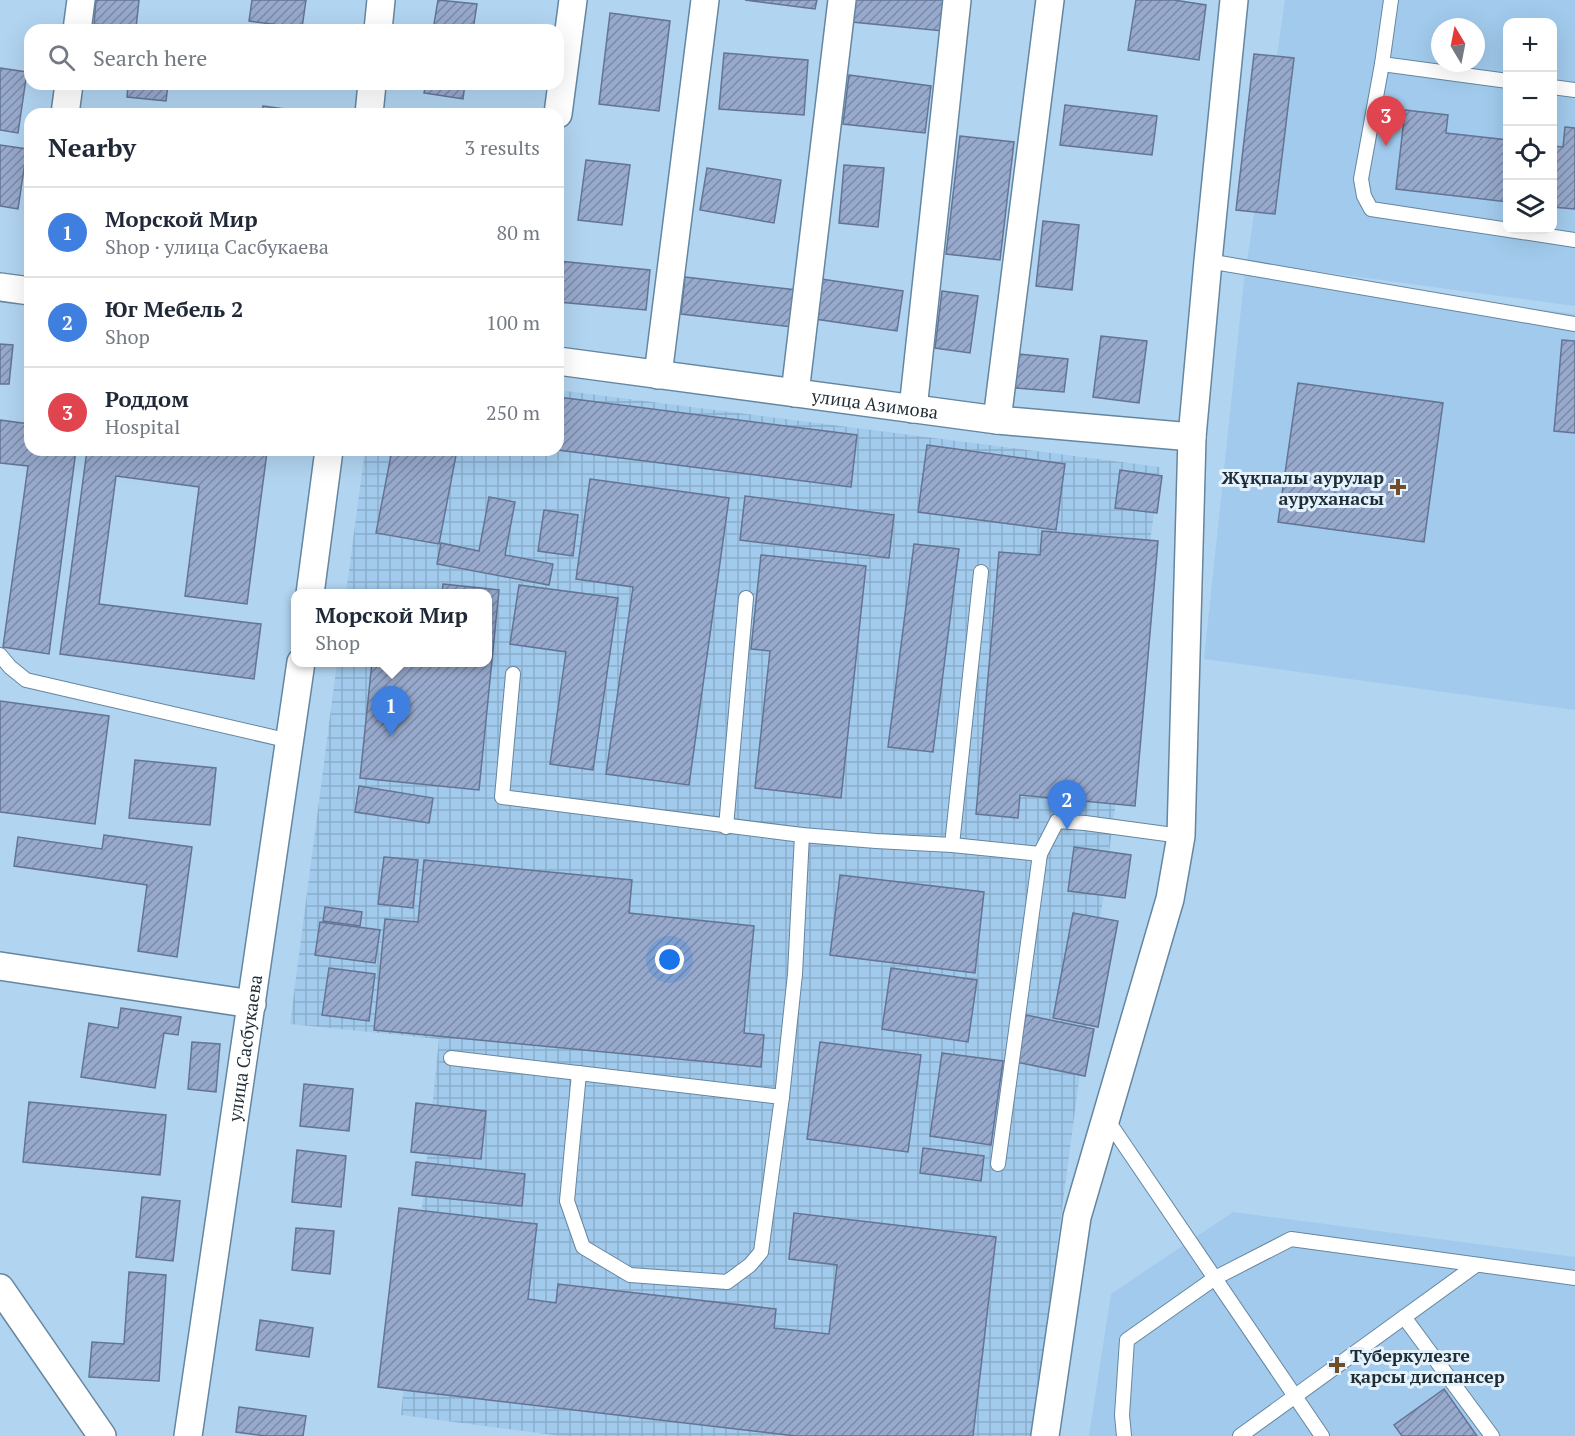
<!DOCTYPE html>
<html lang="en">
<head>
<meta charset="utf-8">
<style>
	:root { --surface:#fff; --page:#f2f2f3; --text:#1f2937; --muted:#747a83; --line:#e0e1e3; --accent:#2563eb }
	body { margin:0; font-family:"PT Serif",serif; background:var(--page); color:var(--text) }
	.controls { position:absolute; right:18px; top:18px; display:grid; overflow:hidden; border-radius:12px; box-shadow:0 6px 24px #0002 }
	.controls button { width:54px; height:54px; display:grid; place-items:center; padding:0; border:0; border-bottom:2px solid var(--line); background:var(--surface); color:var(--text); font:30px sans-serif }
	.compass { position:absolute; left:1431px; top:18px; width:54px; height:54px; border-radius:50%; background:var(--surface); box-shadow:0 6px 24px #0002; rotate:350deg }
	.you { position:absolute; left:670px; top:960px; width:21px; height:21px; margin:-15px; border:4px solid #fff; border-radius:50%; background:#1a73e8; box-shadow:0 0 0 9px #1a73e833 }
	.badge { display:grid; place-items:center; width:39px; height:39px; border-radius:50%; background:var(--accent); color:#fff; font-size:20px; font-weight:700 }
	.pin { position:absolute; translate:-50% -50px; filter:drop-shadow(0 2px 3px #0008) }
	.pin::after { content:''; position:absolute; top:32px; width:21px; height:18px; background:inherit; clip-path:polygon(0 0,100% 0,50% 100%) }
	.popup { position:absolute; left:291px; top:589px; width:201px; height:78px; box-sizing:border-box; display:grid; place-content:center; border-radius:12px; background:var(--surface); filter:drop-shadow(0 2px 4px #0005); font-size:20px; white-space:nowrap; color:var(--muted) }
	.popup b { font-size:22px; color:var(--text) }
	.popup::after { content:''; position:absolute; left:50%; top:100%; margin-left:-12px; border:12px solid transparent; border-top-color:var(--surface) }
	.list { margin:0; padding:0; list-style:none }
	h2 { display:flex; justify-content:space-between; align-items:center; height:78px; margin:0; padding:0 24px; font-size:26px }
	h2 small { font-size:20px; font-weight:400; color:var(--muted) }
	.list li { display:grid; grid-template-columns:39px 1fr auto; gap:18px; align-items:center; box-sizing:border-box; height:90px; padding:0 24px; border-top:2px solid var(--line) }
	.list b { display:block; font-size:22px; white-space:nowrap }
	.list p { margin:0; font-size:20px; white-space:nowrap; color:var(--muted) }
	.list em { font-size:20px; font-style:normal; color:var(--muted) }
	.icon { flex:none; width:33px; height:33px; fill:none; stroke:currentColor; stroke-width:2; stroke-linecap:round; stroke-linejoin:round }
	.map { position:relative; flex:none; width:1575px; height:1436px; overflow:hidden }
	.search { position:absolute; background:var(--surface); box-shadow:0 6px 24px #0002; left:24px; top:24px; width:540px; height:66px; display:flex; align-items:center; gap:15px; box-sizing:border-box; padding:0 21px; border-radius:18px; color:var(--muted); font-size:22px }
	.panel { position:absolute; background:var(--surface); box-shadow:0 6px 24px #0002; left:24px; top:108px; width:540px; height:348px; border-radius:18px }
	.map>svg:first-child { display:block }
	.built { fill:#a1caec; fill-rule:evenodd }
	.industrial { fill:url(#industrial-grid) }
	.building { fill:url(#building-hatch); stroke:#647495; stroke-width:1.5 }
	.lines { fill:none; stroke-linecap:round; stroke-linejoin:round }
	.lane-casing { stroke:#6586a0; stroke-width:16 }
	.street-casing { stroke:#6586a0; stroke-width:30 }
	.lane { stroke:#fff; stroke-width:14 }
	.street { stroke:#fff; stroke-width:27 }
	.poi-dot { fill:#724d29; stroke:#e4f2fe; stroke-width:2 }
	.labels { text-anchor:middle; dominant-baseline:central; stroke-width:6; stroke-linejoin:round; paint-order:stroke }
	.street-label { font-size:18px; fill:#1f2d37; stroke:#e4f2fe }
	.poi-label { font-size:18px; font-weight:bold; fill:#1f2d37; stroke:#e4f2fe; text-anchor:end }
</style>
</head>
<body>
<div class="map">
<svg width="1575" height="1436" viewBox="0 0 1575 1436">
	<defs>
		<pattern id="industrial-grid" width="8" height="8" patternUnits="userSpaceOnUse" patternTransform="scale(1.5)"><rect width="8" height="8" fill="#a1caec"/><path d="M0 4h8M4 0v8" fill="none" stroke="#8aaecb"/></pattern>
		<pattern id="building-hatch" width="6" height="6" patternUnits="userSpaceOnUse" patternTransform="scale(1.5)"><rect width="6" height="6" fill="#97a9cc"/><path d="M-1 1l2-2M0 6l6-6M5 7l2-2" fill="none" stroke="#7b8aa6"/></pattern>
	</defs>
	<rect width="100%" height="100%" fill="#b1d4f0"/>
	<g class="built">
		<path d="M1285,0h290v306l-328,-44zM1508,22h44v208h-44zM1440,27h36v36h-36z"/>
		<polygon points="1245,271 1575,314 1575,710 1204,659"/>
		<polygon points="1233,1212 1575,1257 1575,1436 1089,1436 1111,1294"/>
	</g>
	<polygon class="industrial" points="558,390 1160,467 1032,1436 562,1436 401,1415 439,1039 290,1024 337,663 487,662 487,594 346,593 365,450 558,450"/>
	<g class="building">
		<polygon points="96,0 139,0 136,28 94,24"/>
		<polygon points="252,0 306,0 302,28 249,21"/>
		<polygon points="438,0 477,4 473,30 433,30"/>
		<polygon points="745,0 817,0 815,9"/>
		<polygon points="855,0 946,0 943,31 852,22"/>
		<polygon points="1136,0 1174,0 1206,5 1199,60 1128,50"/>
		<polygon points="610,13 670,21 659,111 599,104"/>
		<polygon points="724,53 808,60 804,115 719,109"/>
		<polygon points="1254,54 1294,58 1275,214 1236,210"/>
		<polygon points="0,68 27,72 18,133 0,130"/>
		<polygon points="849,75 931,86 925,133 843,124"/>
		<polygon points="128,84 168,84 166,101 127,97"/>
		<polygon points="426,84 465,84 463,99 424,93"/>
		<polygon points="1065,105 1157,116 1152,155 1060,145"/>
		<polygon points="263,106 321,114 262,114"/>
		<polygon points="1405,110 1448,115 1446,133 1508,140 1508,202 1396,189"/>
		<polygon points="1565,127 1575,128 1575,209 1552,207 1552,146 1563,147"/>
		<polygon points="960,136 1014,142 1000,260 946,254"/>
		<polygon points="0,145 27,149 18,209 0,206"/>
		<polygon points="586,160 630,165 622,225 578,220"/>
		<polygon points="844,165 884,168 878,227 839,223"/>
		<polygon points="707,168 781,180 774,223 700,210"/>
		<polygon points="1043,221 1079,225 1072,290 1036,286"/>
		<polygon points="558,261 650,270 646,310 558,302"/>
		<polygon points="685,277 797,290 792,327 681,314"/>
		<polygon points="821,279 903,291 897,331 815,319"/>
		<polygon points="942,291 978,296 970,353 935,348"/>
		<polygon points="1101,336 1147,341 1139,403 1093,397"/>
		<polygon points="1562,340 1575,341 1575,433 1554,431"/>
		<polygon points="0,344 13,345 9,384 0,384"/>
		<polygon points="1008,353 1068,359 1064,392 1004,387"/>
		<polygon points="1298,383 1443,403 1424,542 1278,522"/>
		<polygon points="558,397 857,435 851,487 558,450"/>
		<polygon points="0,420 30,424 30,450 76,450 49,654 3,647 28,466 0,463"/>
		<polygon points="927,445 1065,464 1056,530 918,512"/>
		<polygon points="87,450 253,450 267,452 247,604 185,596 199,487 116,476 99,604 261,624 254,679 60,654"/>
		<polygon points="392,450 457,450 439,544 376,533"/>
		<polygon points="1120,470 1162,476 1157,513 1115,508"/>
		<polygon points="590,479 729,498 689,785 606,774 633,587 576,579"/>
		<polygon points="745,496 894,515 889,558 740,540"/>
		<polygon points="489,497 515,502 505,555 553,564 549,585 437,564 441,543 479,551"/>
		<polygon points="544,510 578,515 573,556 538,551"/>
		<polygon points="1042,531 1158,541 1135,806 1020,795 1018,818 976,814 999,552 1040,555"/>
		<polygon points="914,544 959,549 933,752 888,747"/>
		<polygon points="761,555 866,566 841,798 755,788 770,651 751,649"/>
		<polygon points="443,584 499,590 479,790 360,778 372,662 487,662 487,594 442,594"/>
		<polygon points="519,585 618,598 593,770 550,764 566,652 510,644"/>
		<polygon points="0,701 109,716 95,824 0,812"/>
		<polygon points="135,760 216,768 210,825 129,818"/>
		<polygon points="359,786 433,798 429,823 355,812"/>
		<polygon points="104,835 192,847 177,957 138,951 147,885 14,866 18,837 102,849"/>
		<polygon points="1074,847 1131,855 1125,898 1068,891"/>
		<polygon points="384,857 418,860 413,908 378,904"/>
		<polygon points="424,860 632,880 629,913 754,926 744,1033 764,1035 761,1067 374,1030 385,919 418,922"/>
		<polygon points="840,875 984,892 975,973 830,955"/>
		<polygon points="325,907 362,912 360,926 323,921"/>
		<polygon points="1073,913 1118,921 1098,1027 1053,1018"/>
		<polygon points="320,922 380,930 375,963 315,955"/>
		<polygon points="329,968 375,974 369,1021 322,1015"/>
		<polygon points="891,968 977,980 968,1042 882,1029"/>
		<polygon points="121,1008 181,1017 178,1035 164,1033 155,1088 81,1077 89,1023 118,1028"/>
		<polygon points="1026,1015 1094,1029 1085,1076 1016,1062"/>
		<polygon points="192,1042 220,1044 216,1092 188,1089"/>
		<polygon points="820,1042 921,1055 908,1152 807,1139"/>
		<polygon points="942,1053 1003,1061 991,1145 930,1136"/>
		<polygon points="304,1084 353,1089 349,1131 300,1126"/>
		<polygon points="29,1102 166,1115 160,1175 23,1162"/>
		<polygon points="416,1103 486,1111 481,1159 411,1152"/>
		<polygon points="923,1148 984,1156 981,1181 920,1173"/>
		<polygon points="297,1150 346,1156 341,1207 292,1202"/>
		<polygon points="416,1162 525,1174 522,1206 412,1195"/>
		<polygon points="142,1197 180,1201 173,1261 136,1257"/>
		<polygon points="399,1208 537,1224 528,1299 556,1303 558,1284 776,1309 774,1328 829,1334 837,1265 789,1259 794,1213 996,1237 973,1436 796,1436 378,1387"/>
		<polygon points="296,1228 334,1231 330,1274 292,1270"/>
		<polygon points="129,1272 166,1275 159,1381 89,1377 92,1342 124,1344"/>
		<polygon points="260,1320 313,1328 309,1357 256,1350"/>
		<polygon points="1444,1389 1477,1436 1402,1436 1394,1425"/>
		<polygon points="239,1407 306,1416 303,1436 266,1436 236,1432"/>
	</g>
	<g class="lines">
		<g class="lane-casing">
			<g id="lane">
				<polyline points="1391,0 1382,64 1508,81"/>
				<polyline points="1382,64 1361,179 1364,196 1371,209 1575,240"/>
				<polyline points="1552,87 1575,90"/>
				<polyline points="1208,261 1575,324"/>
				<polyline points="0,655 10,667 26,680 290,741"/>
				<polyline points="513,674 502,797 802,835 876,841 952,845 1040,854 1057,821 1085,823 1181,836"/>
				<polyline points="726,827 746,598"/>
				<polyline points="952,845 981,572"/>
				<polyline points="451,1058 782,1097"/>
				<polyline points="579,1073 567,1201 583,1247 630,1275 727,1282 750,1265 761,1252 782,1097 795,974 802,835"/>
				<polyline points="1106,1118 1322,1436"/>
				<polyline points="998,1164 1040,854"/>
				<polyline points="1404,1317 1492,1436"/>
				<polyline points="1124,1436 1122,1415 1127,1340 1215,1278 1291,1239 1575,1278"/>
				<polyline points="1240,1436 1476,1265"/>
			</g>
		</g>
		<g class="street-casing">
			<g id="street">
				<polyline points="77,30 81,0"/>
				<polyline points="378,30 381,0"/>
				<polyline points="65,114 69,84"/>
				<polyline points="369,114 372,84"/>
				<polyline points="558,114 573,0"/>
				<polyline points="0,287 30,291"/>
				<path id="s1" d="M558,361l439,59 195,17"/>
				<polyline points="658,375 705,0"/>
				<polyline points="795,393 842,0"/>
				<polyline points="913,409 957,0"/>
				<polyline points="997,420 1050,0"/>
				<polyline points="310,594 329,450"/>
				<polyline points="0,966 252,1004"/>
				<polyline points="0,1288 102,1436"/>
				<path id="s2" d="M188,1436l113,-774"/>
				<polyline points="1045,1436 1077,1217 1170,899 1181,836 1192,437 1208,261 1234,0"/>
			</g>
		</g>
		<use href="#lane" class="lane"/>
		<use href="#street" class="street"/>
	</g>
	<g class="poi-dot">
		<path d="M1395 478h6v6h6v6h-6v6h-6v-6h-6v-6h6z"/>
		<path d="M1334 1356h6v6h6v6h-6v6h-6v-6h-6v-6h6z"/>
	</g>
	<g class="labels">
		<g class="street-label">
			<text stroke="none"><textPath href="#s1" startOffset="320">улица Азимова</textPath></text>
			<text stroke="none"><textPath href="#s2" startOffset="392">улица Сасбукаева</textPath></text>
		</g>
		<g class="poi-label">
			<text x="1384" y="477">Жұқпалы аурулар<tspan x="1384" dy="21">ауруханасы</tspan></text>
			<text x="1350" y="1355" text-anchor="start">Туберкулезге<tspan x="1350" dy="21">қарсы диспансер</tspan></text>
		</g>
	</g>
</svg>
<div class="controls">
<button>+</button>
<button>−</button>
<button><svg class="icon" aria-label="locate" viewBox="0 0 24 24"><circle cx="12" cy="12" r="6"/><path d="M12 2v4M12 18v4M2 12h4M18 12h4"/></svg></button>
<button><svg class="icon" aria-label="layers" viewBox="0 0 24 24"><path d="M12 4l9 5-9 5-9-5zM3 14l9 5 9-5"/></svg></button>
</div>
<svg class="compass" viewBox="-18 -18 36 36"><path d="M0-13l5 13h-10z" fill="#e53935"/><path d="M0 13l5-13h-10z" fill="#747a83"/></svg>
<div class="you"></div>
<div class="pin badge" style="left:391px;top:736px;background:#3f7fe0">1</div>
<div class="popup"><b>Морской Мир</b>Shop</div>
<div class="pin badge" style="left:1067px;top:830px;background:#3f7fe0">2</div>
<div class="pin badge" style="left:1386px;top:146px;background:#e0444e">3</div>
<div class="search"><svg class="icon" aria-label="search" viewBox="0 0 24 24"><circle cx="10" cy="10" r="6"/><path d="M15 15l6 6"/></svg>Search here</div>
<section class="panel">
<h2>Nearby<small>3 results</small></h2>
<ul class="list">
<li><span class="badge" style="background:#3f7fe0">1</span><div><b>Морской Мир</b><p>Shop · улица Сасбукаева</p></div><em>80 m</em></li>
<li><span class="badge" style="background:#3f7fe0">2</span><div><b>Юг Мебель 2</b><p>Shop</p></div><em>100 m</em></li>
<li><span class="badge" style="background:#e0444e">3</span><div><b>Роддом</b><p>Hospital</p></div><em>250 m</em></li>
</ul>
</section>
</div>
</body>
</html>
